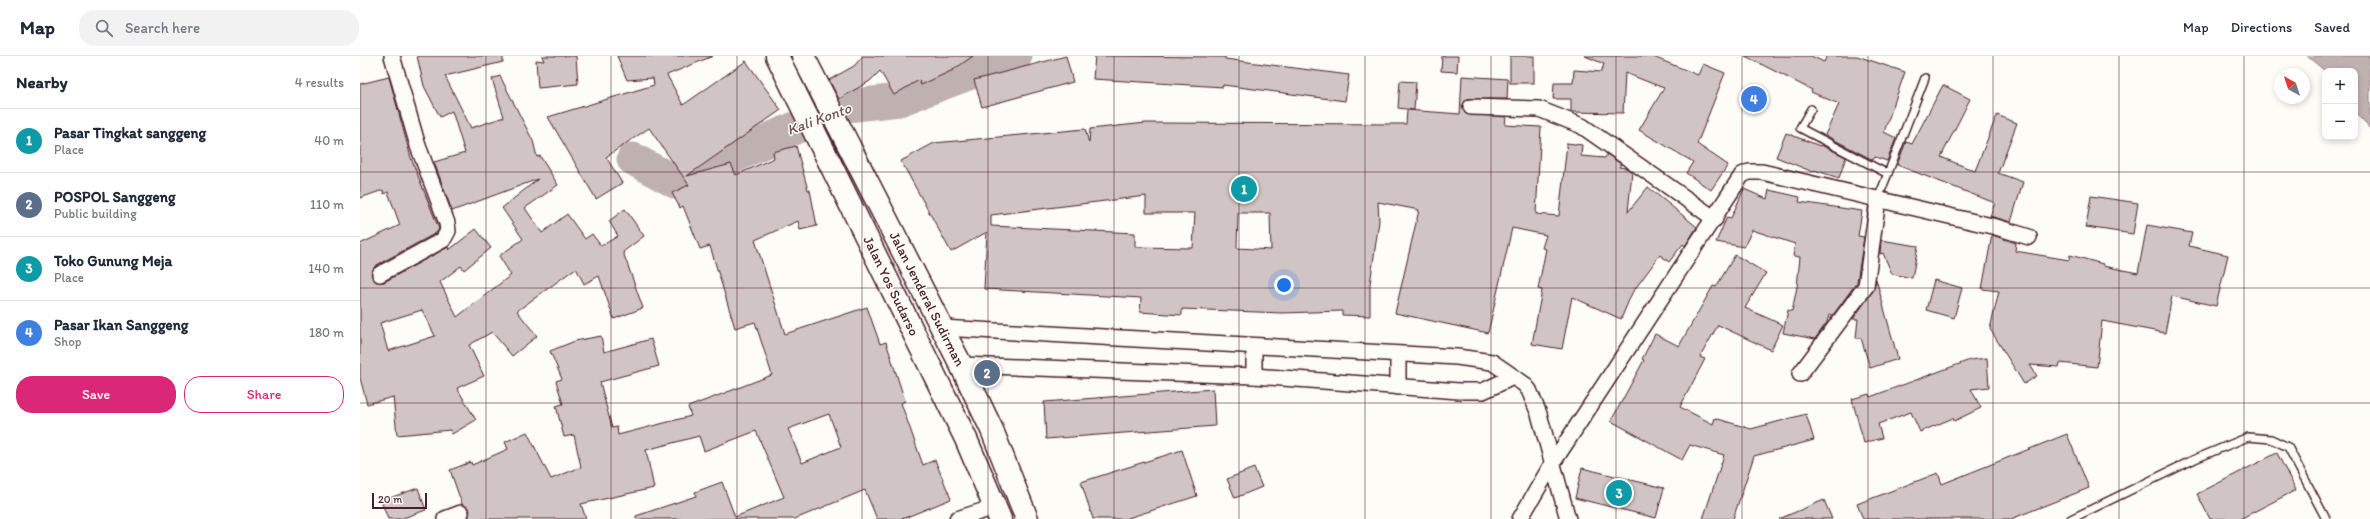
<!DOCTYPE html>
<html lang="en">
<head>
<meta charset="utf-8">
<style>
	:root { --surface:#fff; --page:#f2f2f3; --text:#1f2937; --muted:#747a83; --line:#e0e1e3; --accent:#db2777 }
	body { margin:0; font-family:Itim,sans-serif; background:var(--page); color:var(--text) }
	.controls { position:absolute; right:12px; top:12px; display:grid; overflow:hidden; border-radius:8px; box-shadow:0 2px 6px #0003 }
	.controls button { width:36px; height:36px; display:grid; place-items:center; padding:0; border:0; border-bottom:1px solid var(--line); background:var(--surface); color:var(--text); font:20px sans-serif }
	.compass { position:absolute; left:1914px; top:12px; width:36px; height:36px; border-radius:50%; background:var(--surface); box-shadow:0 2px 6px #0003; rotate:321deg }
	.scale { position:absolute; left:12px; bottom:10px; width:55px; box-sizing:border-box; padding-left:4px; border:2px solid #4a1f2b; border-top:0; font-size:11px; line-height:14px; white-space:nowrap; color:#4a1f2b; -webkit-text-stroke:3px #fdfcf7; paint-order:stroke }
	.you { position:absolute; left:924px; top:229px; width:14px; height:14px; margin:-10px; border:3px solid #fff; border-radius:50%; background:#1a73e8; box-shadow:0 0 0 6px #1a73e833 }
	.badge { display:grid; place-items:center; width:26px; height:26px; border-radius:50%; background:var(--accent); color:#fff; font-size:13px; font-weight:700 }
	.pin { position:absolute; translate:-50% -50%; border:2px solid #fff; box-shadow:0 1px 4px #0006 }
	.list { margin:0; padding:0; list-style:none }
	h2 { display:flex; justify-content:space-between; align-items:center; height:52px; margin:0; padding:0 16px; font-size:17px }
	h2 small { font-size:13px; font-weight:400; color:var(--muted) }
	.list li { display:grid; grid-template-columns:26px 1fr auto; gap:12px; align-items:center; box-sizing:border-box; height:64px; padding:0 16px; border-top:1px solid var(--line) }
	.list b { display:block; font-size:15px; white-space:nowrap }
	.list p { margin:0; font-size:13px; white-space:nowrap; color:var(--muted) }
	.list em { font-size:13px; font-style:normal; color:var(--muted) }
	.actions { display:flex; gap:8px; padding:12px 16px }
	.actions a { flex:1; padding:9px 0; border:1px solid var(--accent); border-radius:16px; text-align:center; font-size:14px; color:var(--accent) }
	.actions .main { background:var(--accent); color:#fff }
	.icon { flex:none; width:22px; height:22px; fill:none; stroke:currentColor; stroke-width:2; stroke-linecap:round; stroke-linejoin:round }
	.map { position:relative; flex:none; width:2010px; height:463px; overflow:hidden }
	header { display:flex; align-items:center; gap:24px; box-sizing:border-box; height:56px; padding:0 20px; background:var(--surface); border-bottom:1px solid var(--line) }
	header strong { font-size:19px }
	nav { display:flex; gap:22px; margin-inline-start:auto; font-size:14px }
	.search { width:280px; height:36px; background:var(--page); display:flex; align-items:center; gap:10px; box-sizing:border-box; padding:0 14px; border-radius:16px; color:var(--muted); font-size:15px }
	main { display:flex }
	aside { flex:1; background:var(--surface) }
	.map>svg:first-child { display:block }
	.water { fill:#c0b1b1; stroke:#91777b }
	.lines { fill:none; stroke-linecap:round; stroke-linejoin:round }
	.river { stroke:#c0b1b1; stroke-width:33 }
	.building { fill:#d0c5c4; stroke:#4a1f2b; fill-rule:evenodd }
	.lane-casing { stroke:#4a1f2b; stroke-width:10 }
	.street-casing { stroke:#4a1f2b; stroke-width:18 }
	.highway-casing { stroke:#4a1f2b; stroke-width:25 }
	.lane { stroke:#fdfcf7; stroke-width:7 }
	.street { stroke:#fdfcf7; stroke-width:15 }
	.highway { stroke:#fdfcf7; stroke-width:22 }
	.grid { fill:none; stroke:#4a1f2b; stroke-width:1; stroke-opacity:0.55 }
	.labels { text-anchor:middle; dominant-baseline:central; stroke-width:3; stroke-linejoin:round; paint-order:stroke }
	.street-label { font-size:14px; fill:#4a1f2b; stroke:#fdfcf7 }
	.water-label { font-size:15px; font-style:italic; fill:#73525a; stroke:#fdfcf7 }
</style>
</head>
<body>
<header>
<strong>Map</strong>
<div class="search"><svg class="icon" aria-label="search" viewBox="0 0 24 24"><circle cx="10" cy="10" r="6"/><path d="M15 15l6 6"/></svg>Search here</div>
<nav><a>Map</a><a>Directions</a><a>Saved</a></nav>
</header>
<main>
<aside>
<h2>Nearby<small>4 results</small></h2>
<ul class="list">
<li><span class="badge" style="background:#0f9aa8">1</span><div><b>Pasar Tingkat sanggeng</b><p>Place</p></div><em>40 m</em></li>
<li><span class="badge" style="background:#5c6f8a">2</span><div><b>POSPOL Sanggeng</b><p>Public building</p></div><em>110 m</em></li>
<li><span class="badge" style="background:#0f9aa8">3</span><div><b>Toko Gunung Meja</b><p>Place</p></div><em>140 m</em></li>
<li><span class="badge" style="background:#3f7fe0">4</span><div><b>Pasar Ikan Sanggeng</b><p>Shop</p></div><em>180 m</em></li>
</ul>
<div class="actions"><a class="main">Save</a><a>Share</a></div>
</aside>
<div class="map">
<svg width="2010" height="463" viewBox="0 0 2010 463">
	<rect width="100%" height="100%" fill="#fdfcf7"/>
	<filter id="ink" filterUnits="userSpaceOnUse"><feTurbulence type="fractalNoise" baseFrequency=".025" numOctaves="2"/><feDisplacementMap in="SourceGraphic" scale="8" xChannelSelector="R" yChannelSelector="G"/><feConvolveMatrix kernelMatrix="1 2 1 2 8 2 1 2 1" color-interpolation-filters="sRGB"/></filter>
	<g filter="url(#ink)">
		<polygon class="water" points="1947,0 2010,0 2010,73 1995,54 1995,15 1965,15"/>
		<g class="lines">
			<polyline class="river" points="273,103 319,128 357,111 373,101 421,78 487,50 539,44 656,0"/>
		</g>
		<g class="building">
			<path d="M57,0h86v6l-58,14 26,52 33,-11 -12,-38 8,-3 33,65 4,16 3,-1 18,29 -33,23 17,25 25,-19 18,25 7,-5 9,12 17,-10 -9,-15 16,-12 19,27 -21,16 20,56 -29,11 -15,-43 -15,8 -8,-16 -59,43 20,25 -25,20 -20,-24 -23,13 15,31 -27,12 19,32 -24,14 -2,-4 -53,5 -4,-38 -26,7 -7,-26v-134l40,-19 -12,-33 -4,2 -1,-4 -23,8v-114l29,-7 22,81 28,71 -3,4 -61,33 -4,8 5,8h8l64,-35 1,3 27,-21 15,19 -27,22 -3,-4 -21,16 17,35 54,-42 -12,-19 24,-17 -21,-31 36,-29 -86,32 -18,-49 31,-9 -13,-42 -12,6 -16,-31zM62,254l13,26 -47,15 -8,-28z"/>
			<polygon points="182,0 216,0 218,28 178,32 176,4 184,5"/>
			<path d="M257,0h96l-46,19 16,30 63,-44 35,49 -94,66 44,-12 5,11 38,-17 -1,-6 23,-6 12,44h2l7,36 -17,4 -2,-9 -43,19 30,94 82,-27 13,37 6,-2 19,59 -4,2 22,62 12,-5 16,39 -49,20h-25l-12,-29 -70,29h-159v-3l60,-20 -1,-4 27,-10 13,35 49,-20 -28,-66 -52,20 -5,-15 -53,14 8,38 -73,16 5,15h-118l2,-9 -8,-6 -12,-34 21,-8 1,3 36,-16 -3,-7 22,-10 24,47 30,-12 -7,-32 -10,2 -8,-31 7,-2 -7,-23 6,-2 -12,-28 25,-10 26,-5 3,16 47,-13 8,27 -59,16 12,46 5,-1 1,8 73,-19 -3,-9 84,-32 -17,-53 -20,6 -25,-82 -10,3 -17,-43 -3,2 -8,-15 17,-8 -40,-57 -43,29 16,26 -26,16 -48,-82 106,-32 -1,-7 -26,2zM469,358l12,33 -39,16 -14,-34z"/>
			<polygon points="503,0 613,0 593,14 561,29 559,24 534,39 520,15 510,25 479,43 469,24 494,10"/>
			<polygon points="706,0 713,26 622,51 614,24"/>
			<polygon points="735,0 865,1 865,3 989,19 985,45 863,29 863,31 733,23"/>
			<polygon points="1082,0 1098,0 1097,16 1081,15"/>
			<rect x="1150" y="0" width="24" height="27"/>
			<polygon points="1225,0 1291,0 1338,19 1343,8 1365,17 1337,88 1368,109 1351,134 1326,117 1333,106 1279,74 1304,32 1265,17 1263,57 1211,56 1211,43 1193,43 1194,27 1213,27 1214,14 1241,16 1244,8"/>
			<polygon points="1385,0 1451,0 1464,6 1467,0 1497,0 1545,16 1524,76 1536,82 1527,105 1515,101 1513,104 1465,79 1479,48 1451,36 1452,34"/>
			<path d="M1102,20l46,3 -1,20h-40l-5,7 4,8 40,3 -1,8 36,2 -5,87 23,2 8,-73 15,2 -1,11 24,2 2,-4 14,10 -2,3 7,1 6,4 -4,40 20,-25 49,40 -12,19 -2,-2 -14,18 -9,-7 -28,38 -11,26 -49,-22 -10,52 -30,-5 10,-54 -4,-1 8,-40 -4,-1 4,-13 -34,-7 -24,105 -93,-20 24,-103 -41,-8 1,19 -9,63v32l-28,-1v-4l-60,2 -100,-4v6l-42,-3 1,-14 -157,-9 3,-57 -36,20 -50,-91 33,-18 151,-14 4,14 1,-14 56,-6 260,1 1,-14 53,4zM786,140v17h49l-2,35 -58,-1v-14l-144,-7v-11zM878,157h32l1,37 -34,-2z"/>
			<polygon points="1040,25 1056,26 1054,54 1038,52"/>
			<polygon points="1583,29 1610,43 1581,101 1615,115 1637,59 1657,67 1638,117 1663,126 1651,166 1630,160 1635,147 1537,109 1546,86 1552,88"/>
			<polygon points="1426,77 1460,90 1461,89 1486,101 1479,122 1454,114 1453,116 1416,101"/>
			<polygon points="1384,133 1407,143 1409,134 1440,141 1439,146 1502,155 1498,180 1504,181 1497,226 1473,259 1469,259 1467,266 1455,283 1423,277 1428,254 1432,255 1437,231 1440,201 1433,200 1435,188 1392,174 1384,191 1356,186 1367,161 1371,162"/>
			<polygon points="1731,140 1778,147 1773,178 1726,171"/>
			<polygon points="1787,169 1832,177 1829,190 1868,199 1856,250 1812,240 1805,277 1742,265 1737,311 1700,307 1699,311 1670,309 1677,320 1664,328 1630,273 1639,235 1622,233 1632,179 1656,187 1655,195 1709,204 1710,199 1743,208 1743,210 1778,217"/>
			<polygon points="1521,184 1558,190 1552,222 1532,218 1523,197 1520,198"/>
			<polygon points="1375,199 1406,217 1385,252 1423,269 1411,294 1358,269 1340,301 1345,303 1320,351 1353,368 1355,362 1391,373 1446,358 1454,384 1394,400 1373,463 1343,463 1364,399 1330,389 1322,404 1251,365 1284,304 1282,303 1295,278 1319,290 1353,230 1356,231"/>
			<polygon points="1516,223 1538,303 1510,312 1501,282 1496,282 1498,263 1493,263 1513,235"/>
			<polygon points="1574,224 1602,232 1594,262 1566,254"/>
			<polygon points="1627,302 1629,331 1611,333 1621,352 1594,365 1593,362 1560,376 1551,356 1518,368 1522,382 1504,387 1492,343 1509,338 1510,341 1610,304"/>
			<polygon points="853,333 855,370 686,383 684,346"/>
			<polygon points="1707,378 1729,432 1651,463 1503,463 1497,448 1578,417 1582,428"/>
			<polygon points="822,394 837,440 765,463 733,463 721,426"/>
			<polygon points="1917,397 1936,434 1880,463 1850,463 1837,438"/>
			<polygon points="894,412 902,431 875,442 867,423"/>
			<polygon points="1222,412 1304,432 1296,462 1215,442"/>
			<polygon points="58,432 66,454 40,463 28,463 21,445"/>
			<polygon points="1464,444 1472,463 1419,463"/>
		</g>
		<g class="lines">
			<g class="lane-casing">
				<g id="lane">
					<polyline points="1451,53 1440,72 1528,118"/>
					<polyline points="1518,143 1565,22"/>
					<polyline points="1711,463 1835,403 1888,381 1911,383 1928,391 1966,463"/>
				</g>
			</g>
			<g class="street-casing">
				<g id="street">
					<polyline points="1111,51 1179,53 1222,70 1355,163"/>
					<polyline points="20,218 83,184 88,175 87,167 58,90 32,0"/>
					<polyline points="582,272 1097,301 1132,306 1164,328 1169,334 1179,358 1208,463"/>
					<polyline points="894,291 894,320"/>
					<polyline points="601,309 894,320 1099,335 1123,335 1153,321"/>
					<polyline points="1440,318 1506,230 1518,143"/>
					<polyline points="1038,331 1038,299"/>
					<polyline points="85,463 101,457"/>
					<polyline points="597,463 635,451"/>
					<polyline points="1160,463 1192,408 1382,119 1389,116 1402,116 1636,171 1669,181"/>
				</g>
			</g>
			<g class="highway-casing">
				<g id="highway">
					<polyline points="417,0 606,383 640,463"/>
					<polyline points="443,0 601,309 632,374 667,463"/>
				</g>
			</g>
			<use href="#lane" class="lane"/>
			<use href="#street" class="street"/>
			<use href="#highway" class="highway"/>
		</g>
	</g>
	<path class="grid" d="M126,0v463M251,0v463M377,0v463M502,0v463M628,0v463M754,0v463M879,0v463M1005,0v463M1131,0v463M1256,0v463M1382,0v463M1508,0v463M1633,0v463M1759,0v463M1884,0v463M0,116h2010M0,232h2010M0,347h2010"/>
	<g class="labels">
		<g class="street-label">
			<text transform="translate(531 230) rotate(64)">Jalan Yos Sudarso</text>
			<text transform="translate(567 243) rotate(63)">Jalan Jenderal Sudirman</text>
		</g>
		<g class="water-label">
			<text transform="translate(459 63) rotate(-20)">Kali Konto</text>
		</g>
	</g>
</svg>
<div class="controls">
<button>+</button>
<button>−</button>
</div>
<svg class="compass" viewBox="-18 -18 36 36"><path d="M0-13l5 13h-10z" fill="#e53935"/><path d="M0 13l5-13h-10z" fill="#747a83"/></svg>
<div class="scale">20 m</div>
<div class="you"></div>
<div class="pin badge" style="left:884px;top:133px;background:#0f9aa8">1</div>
<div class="pin badge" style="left:627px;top:317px;background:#5c6f8a">2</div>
<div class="pin badge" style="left:1259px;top:437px;background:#0f9aa8">3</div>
<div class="pin badge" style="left:1394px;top:43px;background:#3f7fe0">4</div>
</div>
</main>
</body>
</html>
